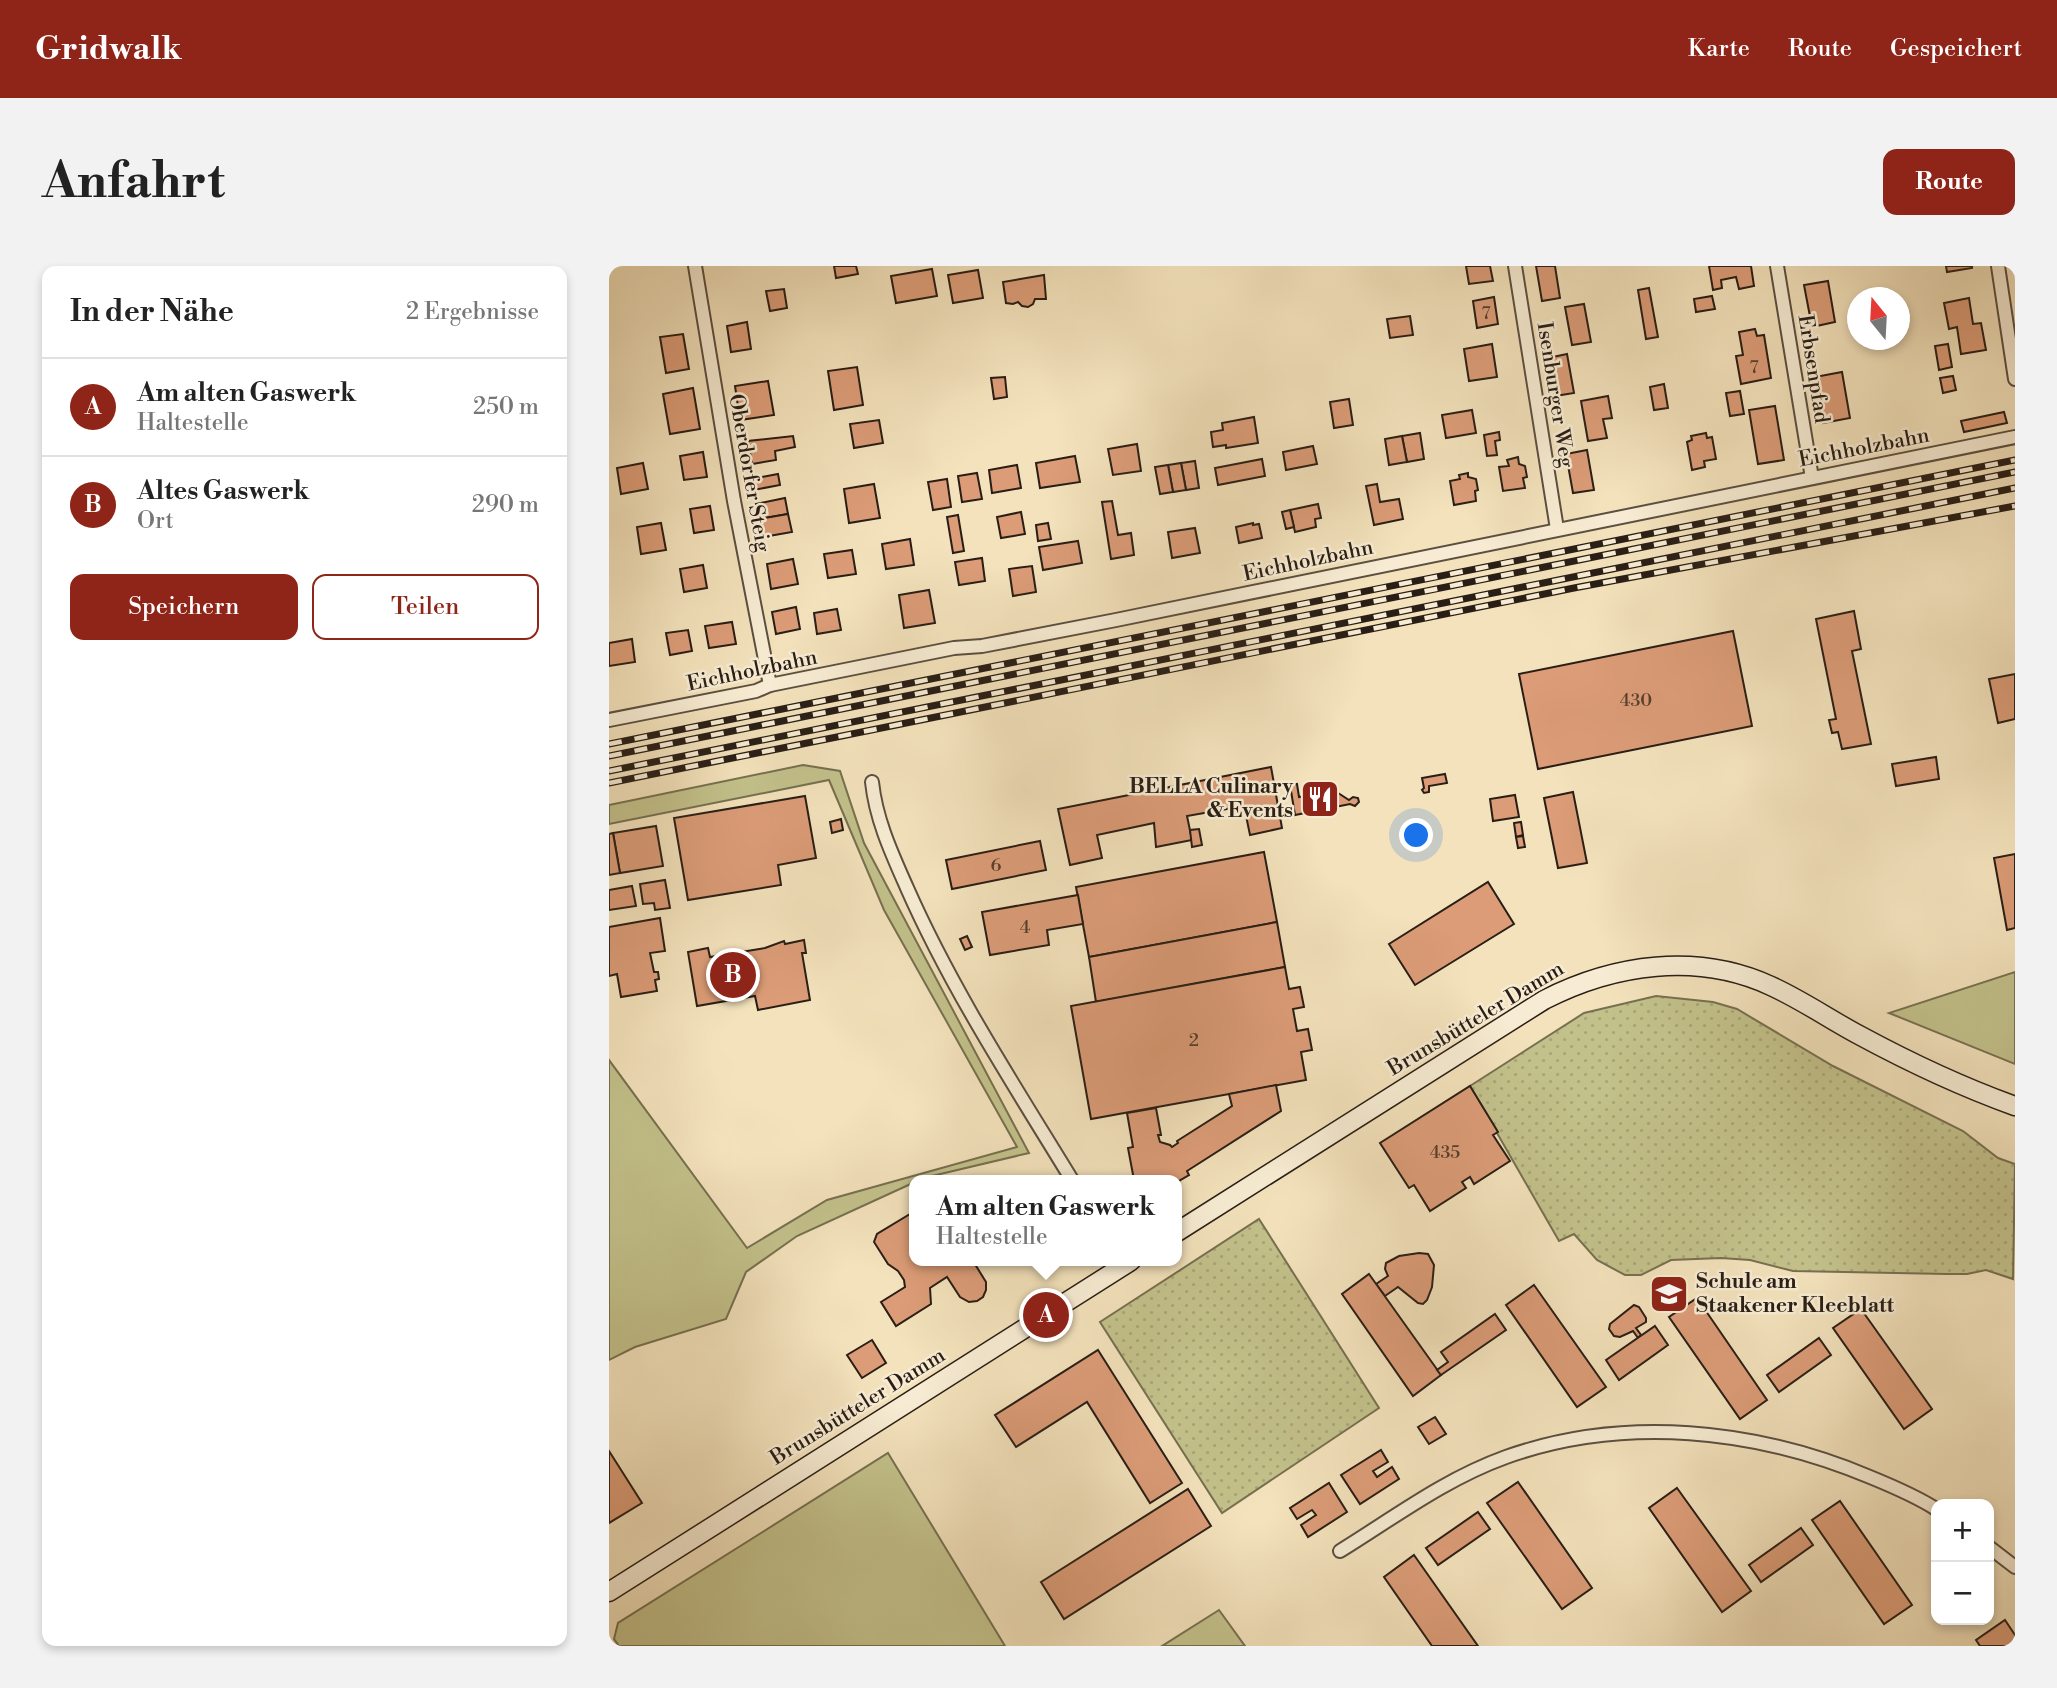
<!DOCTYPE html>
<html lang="de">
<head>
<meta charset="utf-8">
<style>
	:root { --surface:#fff; --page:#f2f2f2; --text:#222; --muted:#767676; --line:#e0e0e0; --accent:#8f2418 }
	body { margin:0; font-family:"Libre Bodoni",serif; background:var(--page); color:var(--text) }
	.controls { position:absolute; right:21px; bottom:21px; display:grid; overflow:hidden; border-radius:14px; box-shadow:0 4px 10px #0003 }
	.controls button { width:63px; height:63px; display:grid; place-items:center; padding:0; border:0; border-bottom:2px solid var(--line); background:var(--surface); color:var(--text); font:35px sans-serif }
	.compass { position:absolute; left:1238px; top:21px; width:63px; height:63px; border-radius:50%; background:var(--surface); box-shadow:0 4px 10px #0003; rotate:342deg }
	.you { position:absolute; left:808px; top:570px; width:24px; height:24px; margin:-18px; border:5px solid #fff; border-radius:50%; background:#1a73e8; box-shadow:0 0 0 10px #1a73e833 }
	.badge { display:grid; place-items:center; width:46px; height:46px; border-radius:50%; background:var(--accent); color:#fff; font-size:23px; font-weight:700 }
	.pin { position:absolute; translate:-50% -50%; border:4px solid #fff; box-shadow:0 2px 7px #0006 }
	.popup { position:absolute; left:300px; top:909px; width:273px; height:91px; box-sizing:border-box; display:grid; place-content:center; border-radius:14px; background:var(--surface); filter:drop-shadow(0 2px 5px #0005); font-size:23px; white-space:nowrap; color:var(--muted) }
	.popup b { font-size:26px; color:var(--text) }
	.popup::after { content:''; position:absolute; left:50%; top:100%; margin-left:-14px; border:14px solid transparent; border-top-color:var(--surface) }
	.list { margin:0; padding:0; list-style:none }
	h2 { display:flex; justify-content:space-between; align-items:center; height:91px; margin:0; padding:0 28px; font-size:30px }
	h2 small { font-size:23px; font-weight:400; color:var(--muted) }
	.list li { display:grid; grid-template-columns:46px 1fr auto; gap:21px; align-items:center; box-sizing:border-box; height:98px; padding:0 28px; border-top:2px solid var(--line) }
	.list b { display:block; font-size:26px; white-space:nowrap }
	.list p { margin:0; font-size:23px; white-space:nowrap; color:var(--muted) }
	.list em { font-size:23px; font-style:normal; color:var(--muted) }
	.actions { display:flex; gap:14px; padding:21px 28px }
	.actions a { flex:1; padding:16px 0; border:2px solid var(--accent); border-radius:14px; text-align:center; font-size:24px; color:var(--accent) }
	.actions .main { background:var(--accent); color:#fff }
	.map { position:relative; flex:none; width:1406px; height:1380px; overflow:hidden; border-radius:14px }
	header { display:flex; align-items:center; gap:42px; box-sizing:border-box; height:98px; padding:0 35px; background:var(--accent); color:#fff }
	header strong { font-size:33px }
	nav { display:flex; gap:38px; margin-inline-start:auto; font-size:24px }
	.intro { display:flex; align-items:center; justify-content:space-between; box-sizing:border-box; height:168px; padding:0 42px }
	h1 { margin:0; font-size:49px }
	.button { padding:18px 32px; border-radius:14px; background:var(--accent); color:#fff; font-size:24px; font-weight:700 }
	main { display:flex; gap:42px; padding:0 42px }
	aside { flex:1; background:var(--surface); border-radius:14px; box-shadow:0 4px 10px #0003 }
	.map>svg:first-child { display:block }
	.grass { fill:#c3c18b; stroke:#767050; stroke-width:2 }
	.park { fill:url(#park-dots); stroke:#767050; stroke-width:2 }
	.building { fill:#db9c77; stroke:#291e16; stroke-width:2 }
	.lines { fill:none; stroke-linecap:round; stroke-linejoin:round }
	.street-casing { stroke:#5c4f40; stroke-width:16 }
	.secondary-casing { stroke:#291e16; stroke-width:21 }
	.street { stroke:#f7ecd3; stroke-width:12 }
	.secondary { stroke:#f7ecd3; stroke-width:18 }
	.rail-casing { stroke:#291e16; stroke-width:7 }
	.rail { stroke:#f7ecd3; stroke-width:4.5; stroke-dasharray:13; stroke-linecap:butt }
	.labels { text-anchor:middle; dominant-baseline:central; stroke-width:5; stroke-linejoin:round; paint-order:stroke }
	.number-label { font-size:18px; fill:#563e2e }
	.street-label { font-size:21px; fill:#291e16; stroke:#f7ecd3 }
	.poi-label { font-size:21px; font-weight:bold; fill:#291e16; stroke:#f7ecd3; text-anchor:end }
</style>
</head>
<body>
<header>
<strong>Gridwalk</strong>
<nav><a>Karte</a><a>Route</a><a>Gespeichert</a></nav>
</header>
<div class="intro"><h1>Anfahrt</h1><a class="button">Route</a></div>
<main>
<aside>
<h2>In der Nähe<small>2 Ergebnisse</small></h2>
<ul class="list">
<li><span class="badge">A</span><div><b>Am alten Gaswerk</b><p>Haltestelle</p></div><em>250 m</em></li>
<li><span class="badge">B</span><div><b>Altes Gaswerk</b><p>Ort</p></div><em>290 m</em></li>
</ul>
<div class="actions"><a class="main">Speichern</a><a>Teilen</a></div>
</aside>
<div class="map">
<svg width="1406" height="1380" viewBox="0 0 1406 1380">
	<defs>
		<pattern id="park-dots" width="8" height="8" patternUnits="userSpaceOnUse" patternTransform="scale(1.75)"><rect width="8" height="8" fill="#c3c18b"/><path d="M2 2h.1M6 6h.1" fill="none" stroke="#a8a577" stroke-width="1.8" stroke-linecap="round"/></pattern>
	</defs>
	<rect width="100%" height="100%" fill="#f3e2bc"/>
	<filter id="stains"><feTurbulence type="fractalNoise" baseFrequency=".00286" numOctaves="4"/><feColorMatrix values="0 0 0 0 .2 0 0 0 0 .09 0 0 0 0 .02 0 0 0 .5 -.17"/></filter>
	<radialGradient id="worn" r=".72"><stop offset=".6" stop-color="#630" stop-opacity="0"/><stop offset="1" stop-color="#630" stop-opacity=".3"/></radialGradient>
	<g class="grass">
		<polygon points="194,499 231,505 255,577 420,887 306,914 306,916 188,970 137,1006 117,1053 26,1081 0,1094 0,794 138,982 218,934 408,881 275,644 220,514 0,558 0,539"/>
		<polygon points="1406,706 1406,798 1280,747"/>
		<polygon points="279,1187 396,1380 10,1380 5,1373 9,1357"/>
		<polygon points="610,1344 636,1380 553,1380"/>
	</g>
	<g class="park">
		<polygon points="1047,730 1104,736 1128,743 1224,800 1354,865 1389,892 1406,898 1404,1013 1377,1004 1358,1008 1338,1008 1184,1005 1141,994 1112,992 1062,994 1032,1009 1016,1009 988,994 965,968 950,975 861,820 975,747"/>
		<polygon points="650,953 770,1142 613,1247 491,1056"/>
	</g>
	<g class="building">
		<polygon points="225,0 247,0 249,8 227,12"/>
		<polygon points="857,0 881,0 884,15 860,18"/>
		<polygon points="927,0 946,0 951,32 933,35"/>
		<polygon points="1100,0 1142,0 1145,20 1130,23 1127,11 1112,14 1113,22 1104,24"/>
		<polygon points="1337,0 1363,0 1363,2 1338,6"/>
		<polygon points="323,3 328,30 287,37 282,10"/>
		<polygon points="369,4 374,32 344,37 339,9"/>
		<polygon points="435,9 437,33 426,33 424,38 419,41 413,40 409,36 404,38 397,37 394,16"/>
		<polygon points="1219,15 1226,56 1203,61 1195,19"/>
		<polygon points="1040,22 1049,71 1037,73 1029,24"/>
		<polygon points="175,23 178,42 161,45 157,25"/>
		<polygon points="1103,30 1106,43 1087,46 1085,33"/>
		<polygon points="885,31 889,58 868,62 864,35"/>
		<polygon points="1360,32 1364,58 1372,57 1377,84 1352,88 1348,61 1340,63 1335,37"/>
		<polygon points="975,38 982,76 963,79 956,41"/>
		<polygon points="801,50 804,69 781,72 778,53"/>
		<polygon points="138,56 142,83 122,86 118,60"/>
		<polygon points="1146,63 1148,70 1155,69 1162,112 1132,118 1127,90 1134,89 1130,66"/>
		<polygon points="74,68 80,103 57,107 51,71"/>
		<polygon points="883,78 888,111 860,115 855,83"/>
		<polygon points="1339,78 1343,101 1330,104 1326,80"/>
		<polygon points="958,88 965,127 946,130 939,92"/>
		<polygon points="248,101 254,139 225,144 219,105"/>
		<polygon points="1233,106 1241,152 1214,157 1206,111"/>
		<polygon points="1344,110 1347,124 1334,127 1331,112"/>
		<polygon points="396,111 398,131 385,133 382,112"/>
		<polygon points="159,115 165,149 131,154 126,120"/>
		<polygon points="1055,118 1059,142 1045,144 1041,121"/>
		<polygon points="84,122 91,163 61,168 54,128"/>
		<polygon points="1131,125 1135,148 1121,150 1117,127"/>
		<polygon points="999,130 1003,152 994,153 998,172 979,175 972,135"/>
		<polygon points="740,133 744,159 725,162 721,136"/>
		<polygon points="1166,140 1175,194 1149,198 1140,144"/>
		<polygon points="863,144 867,167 837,172 833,149"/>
		<polygon points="1395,146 1398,157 1355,166 1352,155"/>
		<polygon points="645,151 649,177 617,182 617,179 604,181 602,166 614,164 613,157"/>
		<polygon points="270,154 274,177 245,182 241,158"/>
		<polygon points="890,166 891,174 886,175 888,189 878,190 875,169"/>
		<polygon points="811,167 815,193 798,196 793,170"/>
		<polygon points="1097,167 1098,172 1103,171 1107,193 1095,195 1096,201 1083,204 1078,176 1083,174 1082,170"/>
		<polygon points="184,170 186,181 166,185 167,194 143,198 139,175"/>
		<polygon points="793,170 798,196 780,199 776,173"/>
		<polygon points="528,178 532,205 504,209 499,183"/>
		<polygon points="704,180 708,198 677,204 674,186"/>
		<polygon points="978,184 985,224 964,227 957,188"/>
		<polygon points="94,186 98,211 75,214 71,190"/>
		<polygon points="466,190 471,216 431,222 427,197"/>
		<polygon points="909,191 910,198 916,200 918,211 914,212 916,222 894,225 890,201 900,200 898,194"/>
		<polygon points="653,193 656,210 609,219 606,202"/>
		<polygon points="586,195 590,222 577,224 572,197"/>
		<polygon points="34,197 39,223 12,228 8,202"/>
		<polygon points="572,197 577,224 564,226 559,199"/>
		<polygon points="408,199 412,222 383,227 380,204"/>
		<polygon points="559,199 564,226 551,228 546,201"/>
		<polygon points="368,207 373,233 353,236 349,210"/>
		<polygon points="859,207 859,211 867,213 869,224 866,225 867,235 845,239 841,215 851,213 850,209"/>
		<polygon points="169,208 171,219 139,225 137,214"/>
		<polygon points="338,213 342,241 324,244 319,216"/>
		<polygon points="265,218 271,252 240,257 235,223"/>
		<polygon points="768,218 771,236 790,233 794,253 765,259 757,220"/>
		<polygon points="176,232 179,248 150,253 147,238"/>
		<polygon points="503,235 509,269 522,267 525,289 502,293 493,236"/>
		<polygon points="709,238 712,252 706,253 707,261 686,266 681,244"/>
		<polygon points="101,240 105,264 85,267 81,243"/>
		<polygon points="681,244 685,261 677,263 673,246"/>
		<polygon points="412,246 416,268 392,272 388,251"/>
		<polygon points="179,248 183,266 154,271 150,253"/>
		<polygon points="349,249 355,285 344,287 338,251"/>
		<polygon points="52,257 57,284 32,288 28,261"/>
		<polygon points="439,257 442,273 429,275 427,259"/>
		<polygon points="644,257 644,259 650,258 653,272 630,277 627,261"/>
		<polygon points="586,262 591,287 563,292 559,266"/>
		<polygon points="301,273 305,299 277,303 273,278"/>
		<polygon points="469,275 473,297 434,304 430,281"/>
		<polygon points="243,284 247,308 219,312 215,288"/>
		<polygon points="373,292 376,315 350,319 346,296"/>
		<polygon points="184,293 189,318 162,323 158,298"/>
		<polygon points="94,299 98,322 75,326 71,303"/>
		<polygon points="423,300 427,326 404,330 400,303"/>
		<polygon points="320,324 326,357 295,362 290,329"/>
		<polygon points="187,341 191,363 167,368 163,346"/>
		<polygon points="228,343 232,364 208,368 205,347"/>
		<polygon points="1245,345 1252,383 1243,385 1262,478 1233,483 1229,466 1223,467 1220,454 1227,453 1207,353"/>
		<polygon points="123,356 127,378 100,382 96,360"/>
		<polygon points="79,364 83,385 61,389 57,367"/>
		<polygon points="1124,365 1143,460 929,503 910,408"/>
		<polygon points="23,373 26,396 0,400 0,377"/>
		<polygon points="1406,408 1406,453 1389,457 1380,413"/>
		<polygon points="1327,491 1330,513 1287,520 1283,498"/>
		<polygon points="662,501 673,562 641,569 635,540 578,550 583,574 547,581 545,557 488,569 493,592 461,599 449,543"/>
		<polygon points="836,508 838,517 820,520 820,526 815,527 813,524 815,522 813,512"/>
		<polygon points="688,518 690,531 726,525 740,534 744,531 749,532 750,536 746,540 741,538 686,549 681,519"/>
		<polygon points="964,526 978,597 949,602 935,532"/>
		<polygon points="906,529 910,551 884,555 881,533"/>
		<polygon points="196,530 207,592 169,599 172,619 79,634 65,552"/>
		<polygon points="232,553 234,564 223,567 221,556"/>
		<polygon points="912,556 914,569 907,571 905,557"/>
		<polygon points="47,560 54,600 11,607 4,567"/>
		<polygon points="590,563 593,579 583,581 581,564"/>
		<polygon points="4,567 11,607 0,609 0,568"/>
		<polygon points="914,570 916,581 909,582 907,571"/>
		<polygon points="431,575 437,604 343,623 337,594"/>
		<polygon points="655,586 668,656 480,691 467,621"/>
		<polygon points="1406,588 1406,662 1398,664 1385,592"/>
		<polygon points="56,614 61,642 46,644 45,637 34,638 31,618"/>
		<polygon points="879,616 905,658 806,719 780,678"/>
		<polygon points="23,620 27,640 0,644 0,624"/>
		<polygon points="469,629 474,658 438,664 440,679 381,689 373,646"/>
		<polygon points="51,652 56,685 41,687 45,706 49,706 50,713 46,714 48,725 12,731 8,708 0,710 0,661"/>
		<polygon points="668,656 676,701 487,736 480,691"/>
		<polygon points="358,670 363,681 356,684 351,673"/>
		<polygon points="195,674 197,687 193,687 201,734 149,744 146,730 88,740 79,686 99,682 101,691 156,682 175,675 176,678"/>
		<polygon points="676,701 680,723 691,721 695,741 684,743 688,765 699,763 703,784 692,786 697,814 482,853 462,740"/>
		<polygon points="667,819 672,845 578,905 580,909 568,916 568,914 525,914 519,882 524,881 518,847 547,842 552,869 549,869 551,876 561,879 563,881 569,877 568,875 623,840 620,828"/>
		<polygon points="861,820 889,866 884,869 901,895 865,918 861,911 853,916 857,922 821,945 805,919 800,922 771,877"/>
		<polygon points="306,945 306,995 364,995 377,1016 377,1024 374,1031 368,1035 360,1036 351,1031 338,1011 321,1022 322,1038 287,1060 272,1036 296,1021 295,1014 289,1005 279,998 265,976 268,968"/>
		<polygon points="810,987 819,988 825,999 823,1021 818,1034 814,1038 809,1037 789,1021 776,1030 767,1018 779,1010 776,1003 777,997 790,990"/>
		<polygon points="760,1008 832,1109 804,1130 733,1028"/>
		<polygon points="925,1019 997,1121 968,1141 897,1039"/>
		<polygon points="1088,1032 1158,1134 1131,1153 1060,1051"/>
		<polygon points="1025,1039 1030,1041 1037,1052 1037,1056 1027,1062 1032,1069 1029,1072 1024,1065 1011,1071 1005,1070 1000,1063 1001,1058"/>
		<polygon points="1252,1043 1323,1143 1295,1163 1224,1062"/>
		<polygon points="886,1048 897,1064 832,1109 828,1104 839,1096 832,1086"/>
		<polygon points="1046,1060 1059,1079 1010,1114 997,1094"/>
		<polygon points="1210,1072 1222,1089 1170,1126 1158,1109"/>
		<polygon points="263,1074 277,1097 253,1112 238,1089"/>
		<polygon points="489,1084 573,1217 541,1237 478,1136 407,1181 386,1149"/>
		<polygon points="826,1151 837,1168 820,1178 809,1161"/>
		<polygon points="772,1184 779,1196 764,1205 768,1211 783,1201 790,1213 751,1238 732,1209"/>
		<polygon points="0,1185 33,1237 0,1257"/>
		<polygon points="909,1216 983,1322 953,1343 878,1237"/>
		<polygon points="720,1217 738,1246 699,1271 692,1259 707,1249 703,1244 688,1253 681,1242"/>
		<polygon points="1068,1222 1142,1325 1113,1346 1040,1242"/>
		<polygon points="579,1223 602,1260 455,1353 432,1316"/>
		<polygon points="1231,1235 1303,1339 1275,1358 1203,1254"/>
		<polygon points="869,1246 881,1263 829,1299 817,1282"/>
		<polygon points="1192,1262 1204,1279 1152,1316 1140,1299"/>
		<polygon points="805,1289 869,1380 823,1380 775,1311"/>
		<polygon points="1396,1354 1406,1369 1406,1380 1371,1380 1367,1374"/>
	</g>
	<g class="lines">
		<g class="street-casing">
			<g id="street">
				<polyline points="86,0 125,235 161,419"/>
				<polyline points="906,0 948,263"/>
				<polyline points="1168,0 1203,212"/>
				<polyline points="1389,0 1406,113"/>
				<polyline points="0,454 147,425 161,419 345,382 373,380 507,354 1406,171"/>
				<path d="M263,516c4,38 20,72 35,106 45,102 107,197 165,292"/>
				<polyline points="1380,1281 1406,1301"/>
				<path d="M731,1285c55,-34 105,-72 166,-94 118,-42 250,-28 364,20 22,9 46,19 66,32"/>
			</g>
		</g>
		<g class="secondary-casing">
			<g id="secondary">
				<path d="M568,966l367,-232c70,-36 153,-48 227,-14 31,14 58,33 88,49 50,27 103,52 156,71"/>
				<polyline points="0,1326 522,995"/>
			</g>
		</g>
		<use href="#street" class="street"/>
		<use href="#secondary" class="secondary"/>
		<g class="rail-casing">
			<g id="rail">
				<polyline points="0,478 1406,194"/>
				<polyline points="0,490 1406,206"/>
				<polyline points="0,505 1406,222"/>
				<polyline points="0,517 965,322 1406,240"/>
			</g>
		</g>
		<use href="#rail" class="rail"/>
	</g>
	<defs>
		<g id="restaurant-square" transform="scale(2.0125)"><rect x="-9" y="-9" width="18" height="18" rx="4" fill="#8f2418" stroke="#f7ecd3"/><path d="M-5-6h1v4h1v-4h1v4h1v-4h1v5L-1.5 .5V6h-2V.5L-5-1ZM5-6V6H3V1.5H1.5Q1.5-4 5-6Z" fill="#fff"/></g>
		<g id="school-square" transform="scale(2.0125)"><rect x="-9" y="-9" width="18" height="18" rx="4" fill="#8f2418" stroke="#f7ecd3"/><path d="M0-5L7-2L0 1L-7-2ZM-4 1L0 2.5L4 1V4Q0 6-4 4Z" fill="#fff"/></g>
	</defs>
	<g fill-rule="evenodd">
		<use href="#restaurant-square" x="711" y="533"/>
		<use href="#school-square" x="1060" y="1028"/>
	</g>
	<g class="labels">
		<g class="number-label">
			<text x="877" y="47">7</text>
			<text x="1145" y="101">7</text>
			<text x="1027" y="434">430</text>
			<text x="387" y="599">6</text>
			<text x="416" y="661">4</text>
			<text x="585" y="774">2</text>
			<text x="836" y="886">435</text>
		</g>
		<g class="street-label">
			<text transform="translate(1204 103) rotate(81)">Erbsenpfad</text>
			<text transform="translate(946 129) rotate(81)">Isenburger Weg</text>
			<text transform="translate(1255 182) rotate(-11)">Eichholzbahn</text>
			<text transform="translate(140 207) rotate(80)">Oberdorfer Steig</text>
			<text transform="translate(699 295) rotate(-12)">Eichholzbahn</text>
			<text transform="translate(143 405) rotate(-12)">Eichholzbahn</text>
			<text transform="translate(867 753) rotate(-31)">Brunsbütteler Damm</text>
			<text transform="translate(249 1141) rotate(-32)">Brunsbütteler Damm</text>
		</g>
		<g class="poi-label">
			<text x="684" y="521">BELLA Culinary<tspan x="684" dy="24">&amp; Events</tspan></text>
			<text x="1087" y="1016" text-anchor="start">Schule am<tspan x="1087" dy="24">Staakener Kleeblatt</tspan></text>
		</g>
	</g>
	<rect width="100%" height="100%" filter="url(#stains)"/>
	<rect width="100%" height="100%" fill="url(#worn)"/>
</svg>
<div class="controls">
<button>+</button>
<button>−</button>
</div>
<svg class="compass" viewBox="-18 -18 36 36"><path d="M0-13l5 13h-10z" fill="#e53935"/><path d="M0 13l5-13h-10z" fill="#767676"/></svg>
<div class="you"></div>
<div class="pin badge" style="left:437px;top:1049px">A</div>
<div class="popup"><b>Am alten Gaswerk</b>Haltestelle</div>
<div class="pin badge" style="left:124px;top:709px">B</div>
</div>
</main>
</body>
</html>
